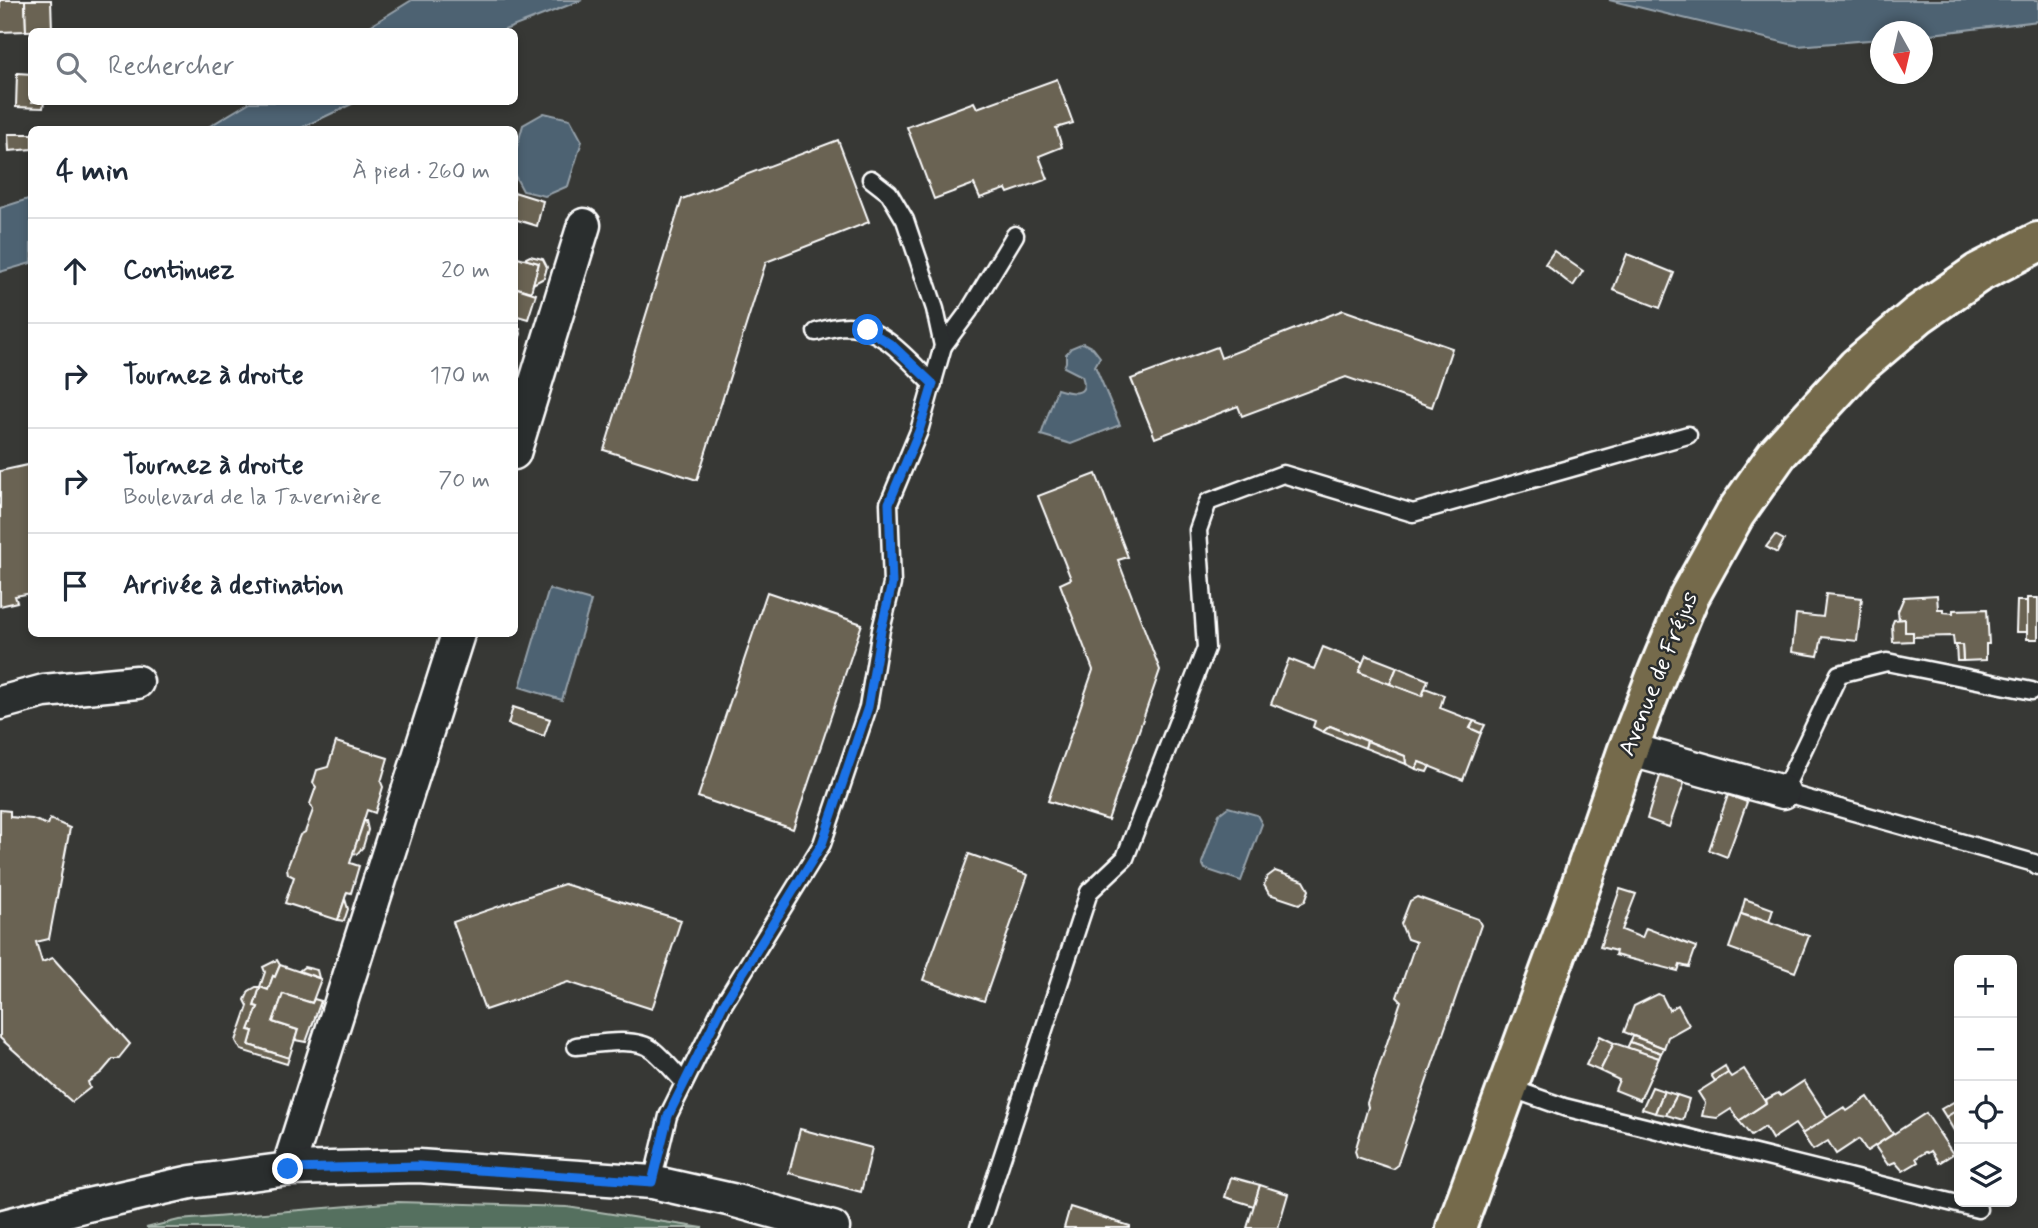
<!DOCTYPE html>
<html lang="fr">
<head>
<meta charset="utf-8">
<style>
	:root { --surface:#fff; --page:#f6f6f7; --text:#1f2937; --muted:#747a83; --line:#e0e1e3 }
	body { margin:0; font-family:Mynerve,sans-serif; background:var(--page); color:var(--text) }
	.controls { position:absolute; right:21px; bottom:21px; display:grid; overflow:hidden; border-radius:10px; box-shadow:0 4px 10px #0003 }
	.controls button { width:63px; height:63px; display:grid; place-items:center; padding:0; border:0; border-bottom:2px solid var(--line); background:var(--surface); color:var(--text); font:35px sans-serif }
	.compass { position:absolute; left:1870px; top:21px; width:63px; height:63px; border-radius:50%; background:var(--surface); box-shadow:0 4px 10px #0003; rotate:172deg }
	.stop { position:absolute; width:21px; height:21px; margin:-16px; border:5px solid #1a73e8; border-radius:50%; background:#fff }
	.stop.end { background:#1a73e8; border-color:#fff; box-shadow:0 2px 7px #0008 }
	.list { margin:0; padding:0; list-style:none }
	h2 { display:flex; justify-content:space-between; align-items:center; height:91px; margin:0; padding:0 28px; font-size:30px }
	h2 small { font-size:23px; font-weight:400; color:var(--muted) }
	.list li { display:grid; grid-template-columns:46px 1fr auto; gap:21px; align-items:center; box-sizing:border-box; height:105px; padding:0 28px; border-top:2px solid var(--line) }
	.list b { display:block; font-size:26px; white-space:nowrap }
	.list p { margin:0; font-size:23px; white-space:nowrap; color:var(--muted) }
	.list em { font-size:23px; font-style:normal; color:var(--muted) }
	.icon { flex:none; width:38px; height:38px; fill:none; stroke:currentColor; stroke-width:2; stroke-linecap:round; stroke-linejoin:round }
	.map { position:relative; flex:none; width:2038px; height:1228px; overflow:hidden }
	.search { position:absolute; background:var(--surface); box-shadow:0 4px 10px #0003; left:28px; top:28px; width:490px; height:77px; display:flex; align-items:center; gap:18px; box-sizing:border-box; padding:0 24px; border-radius:10px; color:var(--muted); font-size:26px }
	.panel { position:absolute; background:var(--surface); box-shadow:0 4px 10px #0003; left:28px; top:126px; width:490px; height:511px; border-radius:10px }
	.map>svg:first-child { display:block }
	.green { fill:#546f5e; stroke:#aab7ae; stroke-width:2 }
	.water { fill:#4e6272; stroke:#95a1aa; stroke-width:2 }
	.building { fill:#6b6353; stroke:#fff; stroke-width:2 }
	.lines { fill:none; stroke-linecap:round; stroke-linejoin:round }
	.lane-casing { stroke:#fff; stroke-width:21 }
	.street-casing { stroke:#fff; stroke-width:37 }
	.primary-casing { stroke:#fff; stroke-width:44 }
	.lane { stroke:#2a2d2e; stroke-width:16 }
	.street { stroke:#2a2d2e; stroke-width:32 }
	.primary { stroke:#746b4b; stroke-width:38 }
	.route { stroke:#1a73e8; stroke-width:9 }
	.labels { text-anchor:middle; dominant-baseline:central; stroke-width:5; stroke-linejoin:round; paint-order:stroke }
	.street-label { font-size:24px; fill:#fff; stroke:#2a2d2e }
</style>
</head>
<body>
<div class="map">
<svg width="2038" height="1228" viewBox="0 0 2038 1228">
	<rect width="100%" height="100%" fill="#373835"/>
	<filter id="ink" filterUnits="userSpaceOnUse"><feTurbulence type="fractalNoise" baseFrequency=".0143" numOctaves="2"/><feDisplacementMap in="SourceGraphic" scale="14" xChannelSelector="R" yChannelSelector="G"/><feConvolveMatrix kernelMatrix="1 2 1 2 8 2 1 2 1" color-interpolation-filters="sRGB"/></filter>
	<g filter="url(#ink)">
		<polygon class="green" points="398,1202 567,1207 703,1228 146,1228 179,1220"/>
		<g class="water">
			<polygon points="412,0 582,0 502,31 362,31"/>
			<polygon points="1609,0 2038,0 2038,21 1923,35 1923,32 1881,32 1880,39 1798,46"/>
			<polygon points="250,102 356,102 299,129 205,129"/>
			<polygon points="544,113 570,119 582,141 568,186 545,196 523,191 515,176 514,157 523,125"/>
			<polygon points="31,198 31,263 0,272 0,208"/>
			<path d="M1083,343l10,5 7,9 -5,9 25,59 -49,19 -30,-9 16,-46c13,4 33,9 25,-13l-18,-9 2,-5v-8l5,-6z"/>
			<polygon points="549,589 591,601 562,700 520,687"/>
			<polygon points="1228,807 1257,815 1262,824 1241,881 1205,869 1202,863 1219,814"/>
		</g>
		<g class="building">
			<polygon points="0,0 25,0 26,31 0,32"/>
			<polygon points="25,0 51,0 52,30 26,31"/>
			<polygon points="17,73 32,74 32,102 44,102 43,108 16,107"/>
			<polygon points="1057,79 1073,123 1056,128 1062,147 1039,156 1048,179 1008,193 1006,189 980,198 974,184 934,199 907,127 974,102 977,108"/>
			<polygon points="8,134 32,134 32,149 9,151"/>
			<polygon points="838,140 869,222 766,262 697,480 604,450 682,199"/>
			<polygon points="514,192 543,201 537,226 514,219"/>
			<polygon points="1554,251 1583,271 1573,286 1545,264"/>
			<polygon points="1627,254 1674,273 1660,308 1613,290"/>
			<polygon points="514,256 539,263 531,292 514,287"/>
			<polygon points="530,256 543,259 547,267 544,278 533,284 539,263 524,259"/>
			<polygon points="514,287 536,294 528,319 514,315"/>
			<polygon points="1343,310 1452,348 1432,407 1346,377 1242,416 1238,406 1155,438 1131,379 1217,347 1221,358"/>
			<polygon points="515,328 520,329 521,334 514,354"/>
			<polygon points="32,464 32,593 15,596 17,602 0,606 0,471"/>
			<polygon points="1096,474 1128,557 1118,560 1160,670 1108,820 1048,801 1093,670 1060,584 1071,579 1038,496"/>
			<polygon points="1775,535 1784,540 1777,553 1766,547"/>
			<polygon points="767,592 862,624 793,829 698,797"/>
			<polygon points="1826,594 1862,598 1857,641 1822,637 1818,656 1792,652 1796,614 1823,617"/>
			<polygon points="1937,595 1938,609 1943,609 1943,612 1953,613 1953,610 1987,609 1989,644 1986,644 1986,660 1963,661 1962,645 1954,645 1953,636 1913,637 1913,632 1905,632 1905,619 1899,620 1898,611 1904,597"/>
			<rect x="2027" y="598" width="11" height="41"/>
			<polygon points="2017,601 2027,601 2027,632 2016,632"/>
			<polygon points="1905,619 1905,632 1913,632 1913,641 1893,642 1892,625 1894,620"/>
			<polygon points="1956,645 1962,645 1963,661 1957,661"/>
			<polygon points="1323,647 1363,663 1359,672 1422,696 1425,688 1444,695 1440,708 1474,721 1470,728 1481,733 1463,780 1419,762 1416,769 1406,764 1405,756 1330,726 1323,732 1313,727 1315,721 1271,704 1289,659 1314,669"/>
			<polygon points="1366,655 1397,667 1390,684 1359,672"/>
			<polygon points="1397,667 1428,680 1422,696 1390,684"/>
			<polygon points="513,707 550,719 544,736 508,724"/>
			<polygon points="1474,721 1485,725 1481,733 1470,728"/>
			<polygon points="1330,726 1367,741 1365,748 1323,732"/>
			<polygon points="1367,741 1405,756 1406,764 1365,748"/>
			<polygon points="336,742 388,758 381,782 383,787 375,813 367,810 350,863 359,866 351,893 347,892 338,920 285,903 294,877 288,874 287,868 300,835 305,832 313,810 310,804 316,787 313,783 317,770 328,767"/>
			<polygon points="1419,762 1430,766 1427,772 1416,769"/>
			<polygon points="1661,773 1685,781 1669,827 1647,819"/>
			<polygon points="1728,795 1747,802 1727,857 1709,850"/>
			<polygon points="0,810 10,811 10,817 32,819 48,825 50,819 70,828 49,939 36,942 42,962 53,958 130,1044 118,1059 113,1059 102,1072 88,1082 90,1088 72,1102 0,1038"/>
			<polygon points="364,821 366,821 368,830 363,847 357,854 353,853"/>
			<polygon points="969,854 1028,875 984,1001 923,980"/>
			<polygon points="1275,871 1304,881 1309,890 1305,901 1299,904 1269,894 1264,885 1267,877"/>
			<polygon points="564,884 681,920 652,1009 568,982 485,1010 453,922"/>
			<polygon points="1620,889 1636,894 1622,930 1642,938 1646,928 1696,947 1689,967 1680,965 1678,971 1615,955 1616,951 1600,947"/>
			<polygon points="1417,897 1478,919 1481,925 1397,1166 1393,1169 1357,1157 1355,1151 1368,1107 1367,1103 1401,1001 1397,997 1416,942 1407,939 1401,924 1410,901"/>
			<polygon points="345,899 348,909 344,921 338,920"/>
			<polygon points="1745,899 1773,909 1769,922 1741,914"/>
			<polygon points="1741,914 1756,919 1756,917 1809,936 1795,972 1729,948"/>
			<polygon points="277,960 280,965 275,977 273,976 268,990 260,987 265,972 263,967"/>
			<polygon points="280,965 321,979 312,1003 283,994 273,1022 298,1030 289,1058 249,1045 253,1031 249,1030 258,1007 254,1006 260,987 268,990 273,976 275,977"/>
			<polygon points="304,967 317,970 319,978 299,971"/>
			<polygon points="256,987 260,987 254,1006 258,1007 249,1030 253,1031 249,1045 289,1058 287,1064 241,1050 236,1041 248,1006 245,1000 249,991"/>
			<polygon points="283,994 312,1003 314,999 321,1001 306,1042 295,1040 298,1030 273,1022"/>
			<polygon points="1658,994 1662,996 1669,1010 1678,1005 1689,1025 1668,1037 1664,1048 1624,1032 1634,1006"/>
			<polygon points="1600,1036 1614,1043 1600,1071 1586,1065"/>
			<polygon points="1633,1036 1664,1048 1661,1053 1630,1042"/>
			<polygon points="1630,1042 1661,1053 1659,1058 1627,1048"/>
			<polygon points="1614,1043 1659,1058 1640,1100 1615,1090 1619,1080 1600,1071"/>
			<polygon points="1725,1066 1728,1073 1715,1081 1711,1075"/>
			<polygon points="1744,1069 1766,1103 1739,1121 1731,1109 1717,1118 1702,1116 1705,1103 1698,1092 1728,1073 1731,1077"/>
			<polygon points="1804,1081 1828,1118 1802,1134 1795,1124 1772,1139 1765,1127 1751,1136 1739,1121 1766,1103 1765,1100 1778,1093 1781,1096"/>
			<polygon points="1652,1087 1664,1091 1655,1113 1642,1109"/>
			<polygon points="1664,1091 1677,1095 1666,1115 1655,1113"/>
			<polygon points="1677,1095 1689,1099 1683,1120 1666,1115"/>
			<polygon points="1868,1097 1893,1134 1867,1151 1859,1139 1836,1154 1828,1141 1813,1150 1802,1134 1844,1107 1847,1111"/>
			<polygon points="1959,1099 1959,1109 1946,1117 1941,1109"/>
			<polygon points="1959,1109 1959,1139 1946,1117"/>
			<polygon points="1926,1113 1953,1154 1939,1163 1931,1151 1928,1153 1926,1152 1916,1158 1918,1162 1903,1171 1895,1162 1888,1165 1875,1146"/>
			<polygon points="800,1129 872,1148 861,1192 789,1173"/>
			<polygon points="1231,1177 1260,1185 1254,1206 1225,1197"/>
			<polygon points="1260,1185 1288,1194 1278,1228 1247,1228"/>
			<polygon points="1070,1207 1130,1226 1130,1228 1064,1228"/>
		</g>
		<g class="lines">
			<g class="lane-casing">
				<g id="lane">
					<path d="M816,332c10,-3 21,-6 32,-6 35,1 62,36 85,58"/>
					<polyline points="943,346 969,311 1015,235"/>
					<polyline points="2032,691 1887,662 1839,674 1783,792 2034,863 2038,866"/>
					<path d="M576,1046c20,-2 60,-10 77,4 11,9 21,22 31,32"/>
					<polyline points="1507,1087 1564,1107 1978,1209"/>
					<polyline points="652,1182 668,1116 723,1005 822,844 868,707 881,630 892,584 889,503 919,431 943,346 935,309 905,220 889,193 871,179"/>
					<polyline points="979,1228 1089,892 1125,858 1206,648 1198,530 1208,502 1283,474 1413,513 1688,435"/>
				</g>
			</g>
			<g class="street-casing">
				<g id="street">
					<polyline points="514,453 584,225"/>
					<polyline points="0,703 44,691 137,682"/>
					<polyline points="1628,749 1783,792"/>
					<polyline points="288,1169 458,634"/>
					<polyline points="0,1227 83,1206 191,1182 288,1169 418,1166 652,1182 732,1200 833,1228"/>
				</g>
			</g>
			<g class="primary-casing">
				<polyline id="primary" points="1456,1228 1573,908 1628,749 1657,674 1689,597 1735,514 1778,453 1857,367 1918,315 1978,273 2038,242"/>
			</g>
			<use href="#lane" class="lane"/>
			<use href="#street" class="street"/>
			<use href="#primary" class="primary"/>
		</g>
	</g>
	<g class="lines" filter="url(#ink)">
		<polyline class="route" points="288,1169 418,1166 652,1182 668,1116 723,1005 822,844 868,707 881,630 892,584 889,503 919,431 933,384 892,345 868,330"/>
	</g>
	<g class="labels">
		<g class="street-label">
			<text transform="translate(1659 674) rotate(-68)">Avenue de Fréjus</text>
		</g>
	</g>
</svg>
<div class="controls">
<button>+</button>
<button>−</button>
<button><svg class="icon" aria-label="locate" viewBox="0 0 24 24"><circle cx="12" cy="12" r="6"/><path d="M12 2v4M12 18v4M2 12h4M18 12h4"/></svg></button>
<button><svg class="icon" aria-label="layers" viewBox="0 0 24 24"><path d="M12 4l9 5-9 5-9-5zM3 14l9 5 9-5"/></svg></button>
</div>
<svg class="compass" viewBox="-18 -18 36 36"><path d="M0-13l5 13h-10z" fill="#e53935"/><path d="M0 13l5-13h-10z" fill="#747a83"/></svg>
<div class="stop" style="left:868px;top:330px"></div>
<div class="stop end" style="left:288px;top:1169px"></div>
<div class="search"><svg class="icon" aria-label="search" viewBox="0 0 24 24"><circle cx="10" cy="10" r="6"/><path d="M15 15l6 6"/></svg>Rechercher</div>
<section class="panel">
<h2>4 min<small>À pied · 260 m</small></h2>
<ul class="list">
<li><svg class="icon" aria-label="ahead" viewBox="0 0 24 24"><path d="M12 20V5M6 11l6-6 6 6"/></svg><div><b>Continuez</b></div><em>20 m</em></li>
<li><svg class="icon" aria-label="right" viewBox="0 0 24 24"><path d="M7 20v-9h11M14 6l5 5-5 5"/></svg><div><b>Tournez à droite</b></div><em>170 m</em></li>
<li><svg class="icon" aria-label="right" viewBox="0 0 24 24"><path d="M7 20v-9h11M14 6l5 5-5 5"/></svg><div><b>Tournez à droite</b><p>Boulevard de la Tavernière</p></div><em>70 m</em></li>
<li><svg class="icon" aria-label="arrive" viewBox="0 0 24 24"><path d="M6 21V4h12l-3 4 3 4H6"/></svg><div><b>Arrivée à destination</b></div></li>
</ul>
</section>
</div>
</body>
</html>
